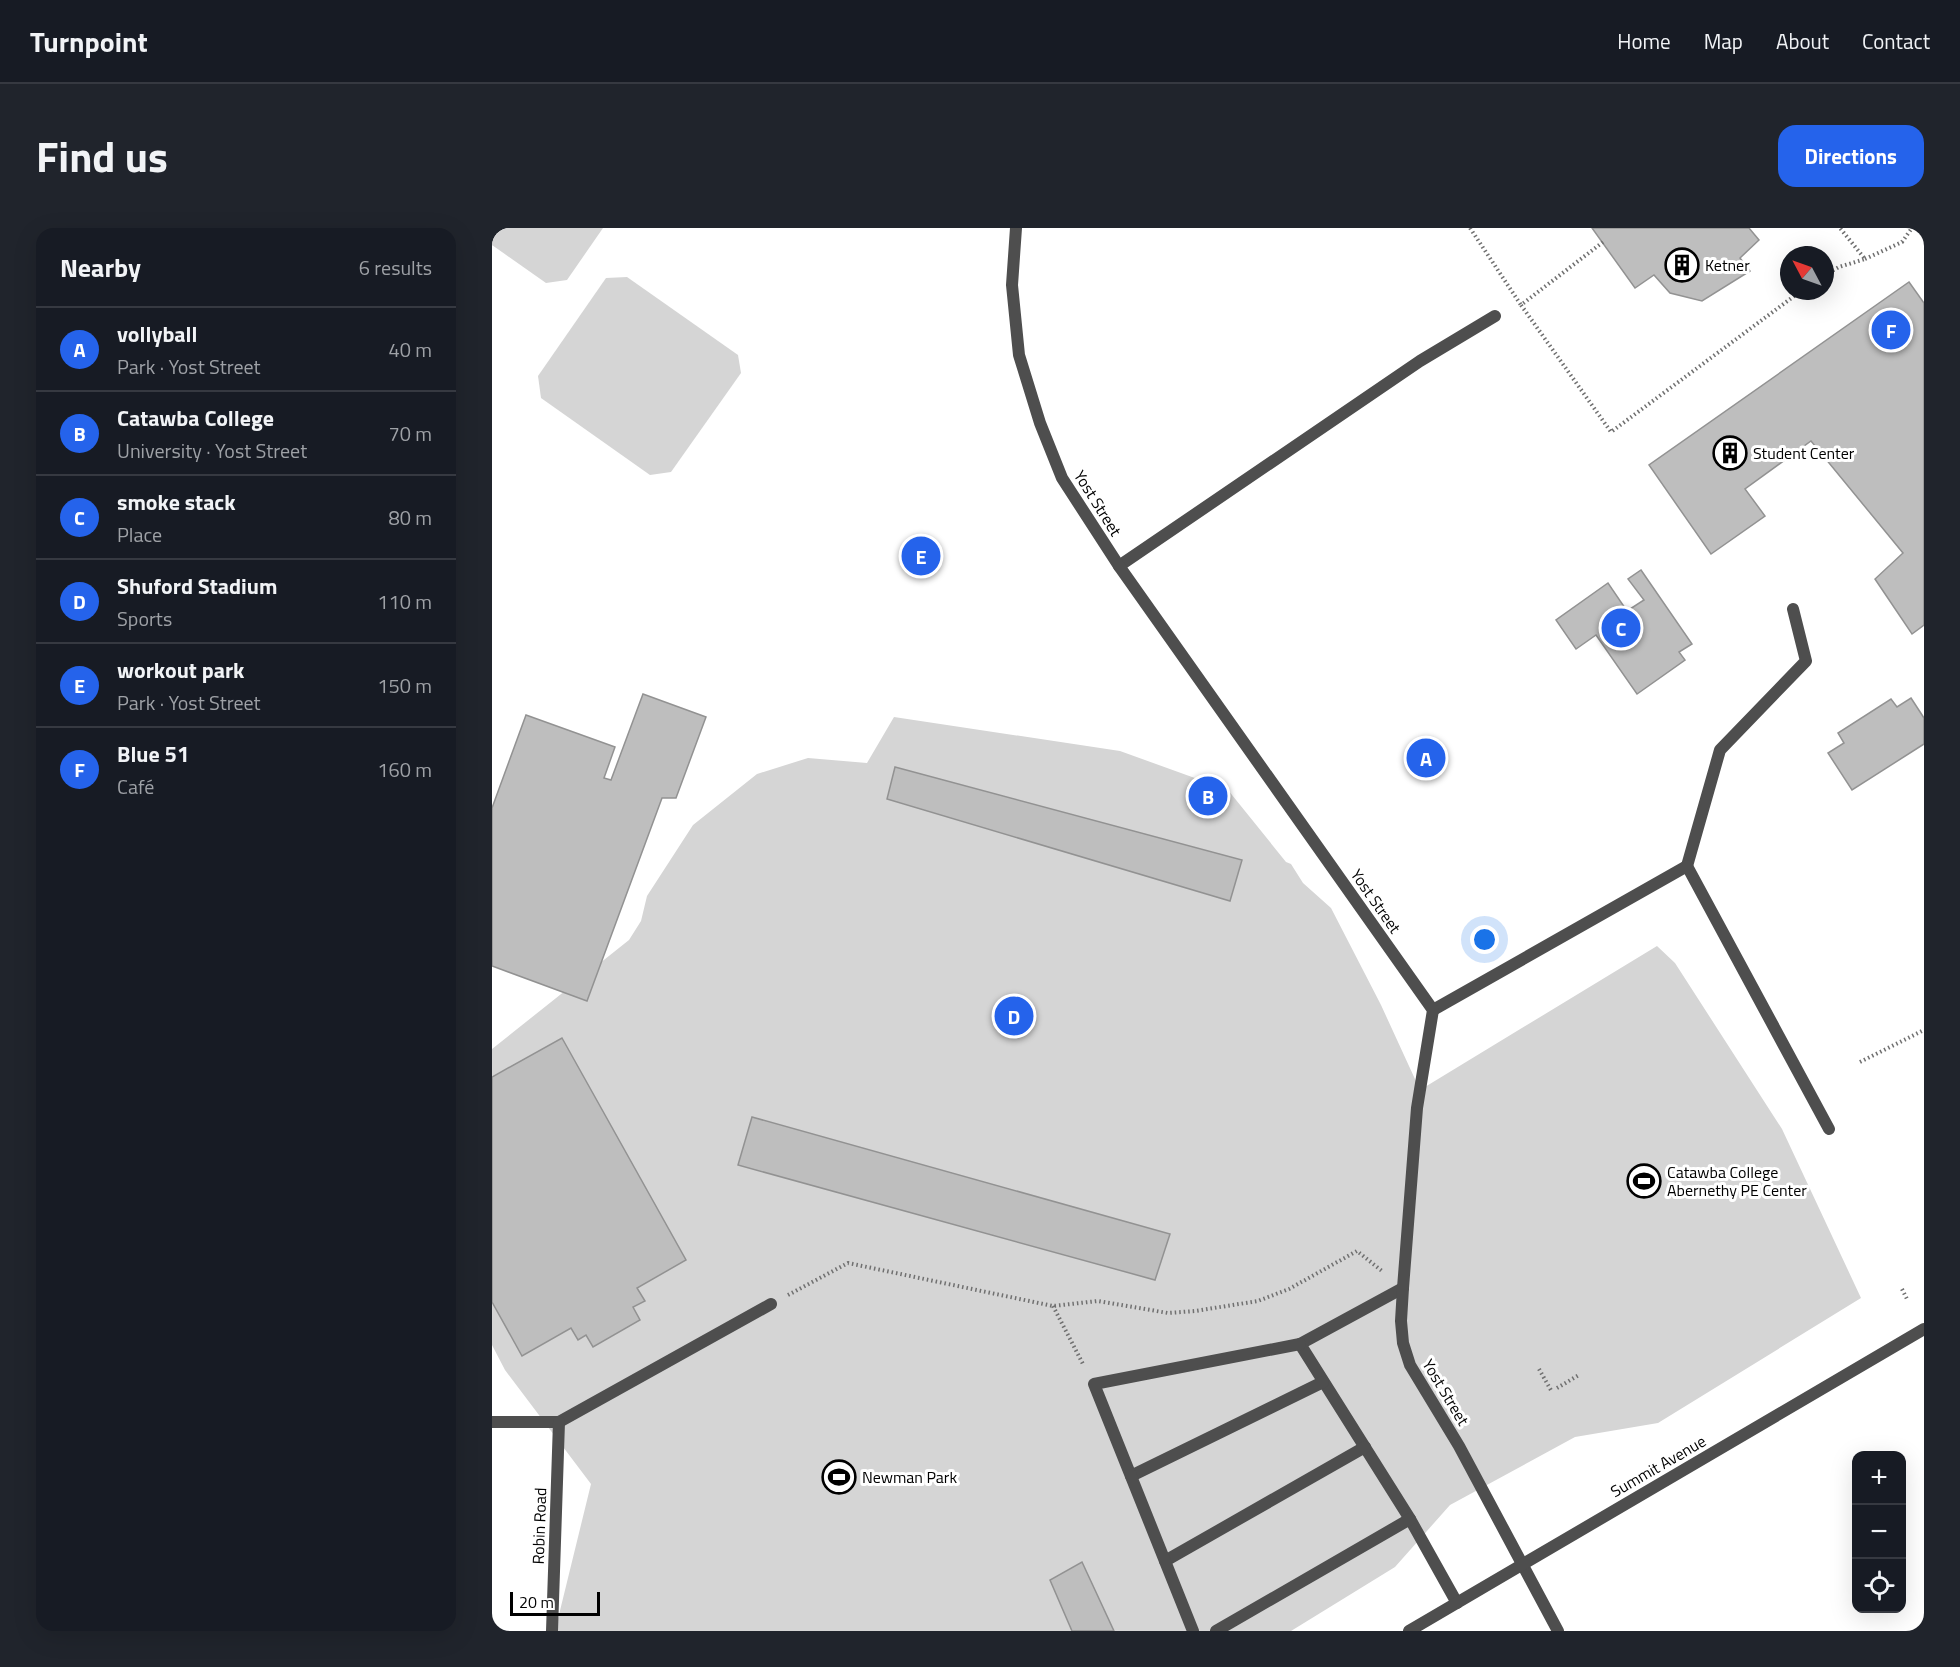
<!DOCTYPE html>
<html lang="en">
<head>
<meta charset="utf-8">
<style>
	:root { --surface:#171b24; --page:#20242c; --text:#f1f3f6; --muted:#9ea1a6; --line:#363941; --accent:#2563eb }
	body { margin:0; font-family:"Titillium Web",sans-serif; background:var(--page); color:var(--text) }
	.controls { position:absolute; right:18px; bottom:18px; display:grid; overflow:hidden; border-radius:12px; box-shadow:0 6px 24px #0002 }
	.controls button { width:54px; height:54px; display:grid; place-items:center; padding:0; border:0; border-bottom:2px solid var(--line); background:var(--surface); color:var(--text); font:30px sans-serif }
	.compass { position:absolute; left:1288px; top:18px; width:54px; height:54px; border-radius:50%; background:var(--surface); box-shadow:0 6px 24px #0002; rotate:311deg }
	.scale { position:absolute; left:18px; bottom:15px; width:90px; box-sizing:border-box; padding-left:6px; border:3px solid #000; border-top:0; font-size:16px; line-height:21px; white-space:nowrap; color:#000; -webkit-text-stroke:4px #fff; paint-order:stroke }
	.you { position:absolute; left:993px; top:712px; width:21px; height:21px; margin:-15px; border:4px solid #fff; border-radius:50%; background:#1a73e8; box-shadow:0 0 0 9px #1a73e833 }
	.badge { display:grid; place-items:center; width:39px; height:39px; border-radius:50%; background:var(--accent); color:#fff; font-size:20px; font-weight:700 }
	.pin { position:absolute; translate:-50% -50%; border:3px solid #fff; box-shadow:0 2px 6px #0006 }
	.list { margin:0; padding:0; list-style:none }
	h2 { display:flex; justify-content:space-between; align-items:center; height:78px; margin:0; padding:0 24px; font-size:26px }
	h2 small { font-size:20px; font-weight:400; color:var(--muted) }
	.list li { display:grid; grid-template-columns:39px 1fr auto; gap:18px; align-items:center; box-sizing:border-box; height:84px; padding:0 24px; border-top:2px solid var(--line) }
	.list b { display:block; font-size:22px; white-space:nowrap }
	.list p { margin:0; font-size:20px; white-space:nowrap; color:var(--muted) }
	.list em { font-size:20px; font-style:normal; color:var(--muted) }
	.icon { flex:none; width:33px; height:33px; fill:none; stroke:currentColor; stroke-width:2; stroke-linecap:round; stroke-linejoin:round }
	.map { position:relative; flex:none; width:1432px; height:1403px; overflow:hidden; border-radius:18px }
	header { display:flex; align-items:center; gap:36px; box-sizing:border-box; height:84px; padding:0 30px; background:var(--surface); border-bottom:2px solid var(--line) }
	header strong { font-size:28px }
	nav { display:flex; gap:33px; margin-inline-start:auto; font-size:21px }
	.intro { display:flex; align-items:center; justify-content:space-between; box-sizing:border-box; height:144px; padding:0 36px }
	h1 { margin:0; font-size:42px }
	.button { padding:15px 27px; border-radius:18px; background:var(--accent); color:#fff; font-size:21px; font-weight:700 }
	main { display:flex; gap:36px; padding:0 36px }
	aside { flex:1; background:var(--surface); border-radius:18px; box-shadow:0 6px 24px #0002 }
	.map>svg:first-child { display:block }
	.green { fill:#d5d5d5 }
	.building { fill:#bebebe; stroke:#929292; stroke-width:1.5 }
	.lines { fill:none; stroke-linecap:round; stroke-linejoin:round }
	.path { stroke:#707070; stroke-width:4; stroke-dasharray:1.5 3; stroke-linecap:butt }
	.lane { stroke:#4e4e4e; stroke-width:12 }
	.street { stroke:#4e4e4e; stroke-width:12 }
	.labels { text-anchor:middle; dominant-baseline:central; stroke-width:6; stroke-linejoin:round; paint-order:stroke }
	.poi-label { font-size:16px; fill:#000; stroke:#fff; text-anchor:start }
	.street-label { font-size:16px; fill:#000; stroke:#fff }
</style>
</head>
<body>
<header>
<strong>Turnpoint</strong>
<nav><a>Home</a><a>Map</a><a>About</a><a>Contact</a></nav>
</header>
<div class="intro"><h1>Find us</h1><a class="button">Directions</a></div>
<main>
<aside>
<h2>Nearby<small>6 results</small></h2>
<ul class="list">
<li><span class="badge">A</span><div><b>vollyball</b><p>Park · Yost Street</p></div><em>40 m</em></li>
<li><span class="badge">B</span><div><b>Catawba College</b><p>University · Yost Street</p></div><em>70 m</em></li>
<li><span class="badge">C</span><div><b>smoke stack</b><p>Place</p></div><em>80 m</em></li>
<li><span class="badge">D</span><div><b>Shuford Stadium</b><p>Sports</p></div><em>110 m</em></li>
<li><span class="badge">E</span><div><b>workout park</b><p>Park · Yost Street</p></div><em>150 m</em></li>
<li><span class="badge">F</span><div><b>Blue 51</b><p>Café</p></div><em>160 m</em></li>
</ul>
</aside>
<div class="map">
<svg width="1432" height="1403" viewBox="0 0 1432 1403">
	<rect width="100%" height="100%" fill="#fff"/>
	<g class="green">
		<polygon points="0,0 111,0 75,52 54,55 0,17"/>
		<polygon points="135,49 246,127 249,145 179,244 158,247 49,170 46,148 114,50"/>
		<polygon points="402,489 628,523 736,562 794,634 799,636 811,655 839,680 889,777 928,862 1165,718 1183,735 1290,901 1369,1070 1166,1195 1083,1209 958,1277 903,1339 799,1403 63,1403 99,1256 13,1142 0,1117 0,821 137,712 149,693 155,668 201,597 265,546 316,530 375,535"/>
	</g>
	<g class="building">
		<polygon points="1100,0 1257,0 1267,12 1248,30 1258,43 1210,73 1178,65 1162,47 1143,60"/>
		<polygon points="1417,54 1432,75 1432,397 1420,406 1383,351 1411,325 1319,213 1253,261 1273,288 1219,326 1157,237"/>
		<polygon points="1149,342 1200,416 1187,424 1193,432 1145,466 1104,407 1084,421 1064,392 1116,355 1135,383 1152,372 1136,351"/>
		<polygon points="151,466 214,489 184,570 170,570 95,773 0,738 0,580 34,487 123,519 112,550 119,552"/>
		<polygon points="1419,470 1432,490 1432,516 1360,562 1336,525 1352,515 1346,505 1399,471 1405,479"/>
		<polygon points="403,539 750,632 738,673 395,571"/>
		<polygon points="70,810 194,1032 145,1060 153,1073 141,1079 148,1092 101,1119 94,1107 86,1112 79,1100 30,1128 0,1074 0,849"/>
		<polygon points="260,889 678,1006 663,1052 246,937"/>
		<polygon points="590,1334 622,1403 580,1403 558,1352"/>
	</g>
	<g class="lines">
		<g class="path">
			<polyline points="978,0 1029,77"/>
			<polyline points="1111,14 1029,77 1119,204 1309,63"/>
			<polyline points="1373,31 1410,14 1420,0"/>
			<polyline points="1333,47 1347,39 1373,31 1348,0"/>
			<polyline points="1368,834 1432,802"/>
			<polyline points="1410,1061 1416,1073"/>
			<polyline points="296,1067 356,1035 561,1078 606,1073 676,1085 703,1083 766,1073 797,1061 865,1023 890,1043"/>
			<polyline points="561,1078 592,1138"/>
			<polyline points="1047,1141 1060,1164"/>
			<polyline points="1065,1160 1087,1147"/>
		</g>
		<g class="lane">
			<polyline points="627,338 928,133 1003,88"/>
			<polyline points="1195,638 1228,522 1314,433 1301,381"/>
			<polyline points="941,782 1195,638 1337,901"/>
			<polyline points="911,1060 808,1116 918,1291 965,1375"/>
			<polyline points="0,1194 67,1194 279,1076"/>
			<polyline points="639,1248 831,1154"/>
			<polyline points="673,1333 873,1219"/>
			<polyline points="701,1403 602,1156 808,1116"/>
			<polyline points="724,1403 918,1291"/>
		</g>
		<g class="street">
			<polyline points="524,0 520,57 527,127 548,195 570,250 627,338 941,782 925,880 911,1060 909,1093 911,1115 918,1137 967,1218 1066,1403"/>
			<polyline points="60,1403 67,1194"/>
			<polyline points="917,1403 1432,1101"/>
		</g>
	</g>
	<defs>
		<g id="building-ring" transform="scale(1.725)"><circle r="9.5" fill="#fff" stroke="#000" stroke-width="1.5"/><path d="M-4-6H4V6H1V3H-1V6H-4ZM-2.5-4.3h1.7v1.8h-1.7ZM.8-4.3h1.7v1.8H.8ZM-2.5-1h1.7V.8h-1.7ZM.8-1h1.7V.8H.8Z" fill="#000"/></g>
		<g id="stadium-ring" transform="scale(1.725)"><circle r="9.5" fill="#fff" stroke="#000" stroke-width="1.5"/><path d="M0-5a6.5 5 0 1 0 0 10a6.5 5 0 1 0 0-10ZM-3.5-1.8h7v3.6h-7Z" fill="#000"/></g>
	</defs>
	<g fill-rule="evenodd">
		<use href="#building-ring" x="1190" y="37"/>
		<use href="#building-ring" x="1238" y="225"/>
		<use href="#stadium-ring" x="1152" y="953"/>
		<use href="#stadium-ring" x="347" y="1249"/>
	</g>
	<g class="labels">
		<g class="poi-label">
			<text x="1213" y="37">Ketner</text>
			<text x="1261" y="225">Student Center</text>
			<text x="1175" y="944">Catawba College<tspan x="1175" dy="18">Abernethy PE Center</tspan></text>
			<text x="370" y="1249">Newman Park</text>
		</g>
		<g class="street-label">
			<text transform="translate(606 275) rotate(58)">Yost Street</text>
			<text transform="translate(884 673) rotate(55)">Yost Street</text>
			<text transform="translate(954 1164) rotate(59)">Yost Street</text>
			<text transform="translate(1166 1238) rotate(-30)">Summit Avenue</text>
			<text transform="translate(47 1298) rotate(-88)">Robin Road</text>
		</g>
	</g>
</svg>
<div class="controls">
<button>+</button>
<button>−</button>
<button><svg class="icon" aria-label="locate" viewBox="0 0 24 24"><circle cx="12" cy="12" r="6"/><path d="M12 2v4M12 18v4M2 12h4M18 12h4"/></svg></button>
</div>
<svg class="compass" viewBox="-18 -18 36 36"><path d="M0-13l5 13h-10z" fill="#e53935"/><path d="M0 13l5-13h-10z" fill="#9ea1a6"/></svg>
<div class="scale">20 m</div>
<div class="you"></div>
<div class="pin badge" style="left:934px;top:530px">A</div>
<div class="pin badge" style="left:716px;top:568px">B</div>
<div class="pin badge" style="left:1129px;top:400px">C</div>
<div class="pin badge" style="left:522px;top:788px">D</div>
<div class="pin badge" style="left:429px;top:328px">E</div>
<div class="pin badge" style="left:1399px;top:102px">F</div>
</div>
</main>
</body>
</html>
